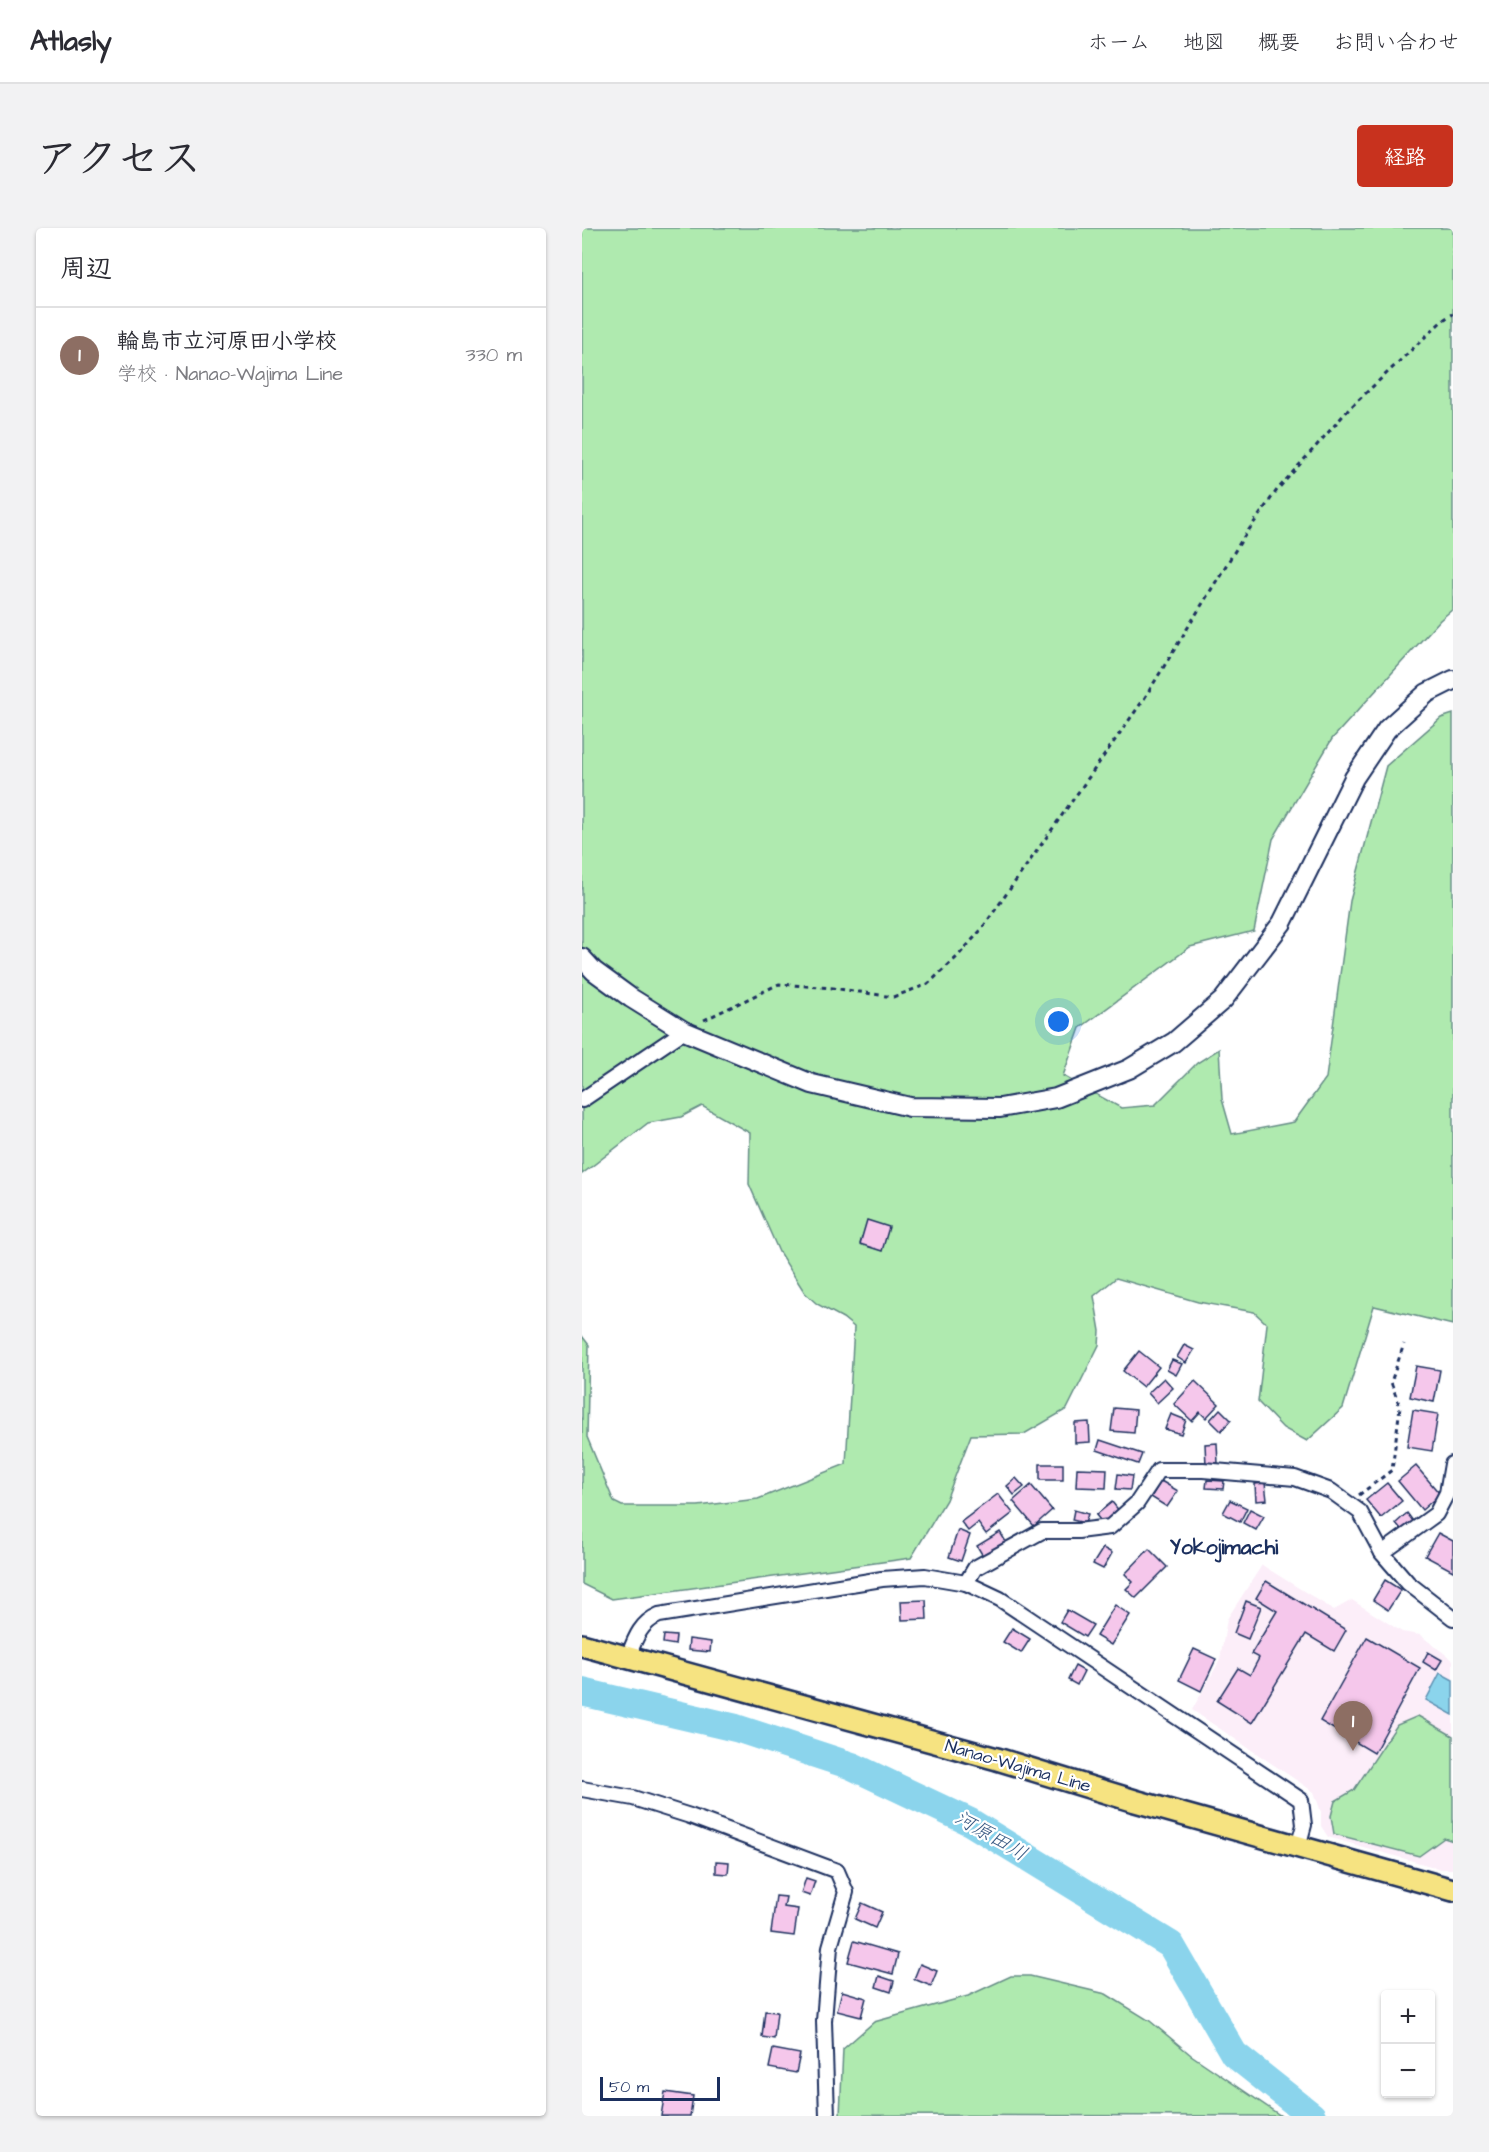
<!DOCTYPE html>
<html lang="ja">
<head>
<meta charset="utf-8">
<style>
	:root { --surface:#fff; --page:#f2f2f3; --text:#2b2b33; --muted:#7c7c81; --line:#e1e1e2; --accent:#c8321e }
	body { margin:0; font-family:"Architects Daughter","Klee One",sans-serif; background:var(--page); color:var(--text) }
	.controls { position:absolute; right:18px; bottom:18px; display:grid; overflow:hidden; border-radius:6px; box-shadow:0 2px 4px #0004 }
	.controls button { width:54px; height:54px; display:grid; place-items:center; padding:0; border:0; border-bottom:2px solid var(--line); background:var(--surface); color:var(--text); font:30px sans-serif }
	.scale { position:absolute; left:18px; bottom:15px; width:120px; box-sizing:border-box; padding-left:6px; border:3px solid #1b2f5e; border-top:0; font-size:16px; line-height:21px; white-space:nowrap; color:#1b2f5e; -webkit-text-stroke:4px #fff; paint-order:stroke }
	.you { position:absolute; left:477px; top:794px; width:21px; height:21px; margin:-15px; border:4px solid #fff; border-radius:50%; background:#1a73e8; box-shadow:0 0 0 9px #1a73e833 }
	.badge { display:grid; place-items:center; width:39px; height:39px; border-radius:50%; background:var(--accent); color:#fff; font-size:20px; font-weight:700 }
	.pin { position:absolute; translate:-50% -50px; filter:drop-shadow(0 2px 3px #0008) }
	.pin::after { content:''; position:absolute; top:32px; width:21px; height:18px; background:inherit; clip-path:polygon(0 0,100% 0,50% 100%) }
	.list { margin:0; padding:0; list-style:none }
	h2 { display:flex; justify-content:space-between; align-items:center; height:78px; margin:0; padding:0 24px; font-size:26px }
	h2 small { font-size:20px; font-weight:400; color:var(--muted) }
	.list li { display:grid; grid-template-columns:39px 1fr auto; gap:18px; align-items:center; box-sizing:border-box; height:96px; padding:0 24px; border-top:2px solid var(--line) }
	.list b { display:block; font-size:22px; white-space:nowrap }
	.list p { margin:0; font-size:20px; white-space:nowrap; color:var(--muted) }
	.list em { font-size:20px; font-style:normal; color:var(--muted) }
	.map { position:relative; flex:none; width:871px; height:1888px; overflow:hidden; border-radius:6px }
	header { display:flex; align-items:center; gap:36px; box-sizing:border-box; height:84px; padding:0 30px; background:var(--surface); border-bottom:2px solid var(--line) }
	header strong { font-size:28px }
	nav { display:flex; gap:33px; margin-inline-start:auto; font-size:21px }
	.intro { display:flex; align-items:center; justify-content:space-between; box-sizing:border-box; height:144px; padding:0 36px }
	h1 { margin:0; font-size:42px }
	.button { padding:15px 27px; border-radius:6px; background:var(--accent); color:#fff; font-size:21px; font-weight:700 }
	main { display:flex; gap:36px; padding:0 36px }
	aside { flex:1; background:var(--surface); border-radius:6px; box-shadow:0 2px 4px #0004 }
	.map>svg:first-child { display:block }
	.built { fill:#fceef9 }
	.green { fill:#afeaaf; stroke:#658c86; stroke-width:1.5 }
	.water { fill:#8bd4ec; stroke:#5e92b3; stroke-width:1.5 }
	.lines { fill:none; stroke-linecap:round; stroke-linejoin:round }
	.river { stroke:#8bd4ec; stroke-width:28 }
	.building { fill:#f5c7eb; stroke:#1b2f5e; stroke-width:1.5 }
	.street-casing { stroke:#1b2f5e; stroke-width:18 }
	.secondary-casing { stroke:#1b2f5e; stroke-width:22 }
	.primary-casing { stroke:#1b2f5e; stroke-width:26 }
	.path { stroke:#1b2f5e; stroke-width:3; stroke-dasharray:4.5 4.5; stroke-linecap:butt }
	.street { stroke:#fff; stroke-width:14 }
	.secondary { stroke:#fff; stroke-width:18 }
	.primary { stroke:#f6e381; stroke-width:21 }
	.labels { text-anchor:middle; dominant-baseline:central; stroke-width:4.5; stroke-linejoin:round; paint-order:stroke }
	.street-label { font-size:18px; fill:#1b2f5e; stroke:#fff }
	.water-label { font-size:20px; font-style:italic; fill:#375882; stroke:#fff }
	.quarter-label { font-size:21px; font-weight:bold; fill:#1b2f5e; stroke:#fff }
</style>
</head>
<body>
<header>
<strong>Atlasly</strong>
<nav><a>ホーム</a><a>地図</a><a>概要</a><a>お問い合わせ</a></nav>
</header>
<div class="intro"><h1>アクセス</h1><a class="button">経路</a></div>
<main>
<aside>
<h2>周辺<small></small></h2>
<ul class="list">
<li><span class="badge" style="background:#8d6e63">1</span><div><b>輪島市立河原田小学校</b><p>学校 · Nanao-Wajima Line</p></div><em>330 m</em></li>
</ul>
</aside>
<div class="map">
<svg width="871" height="1888" viewBox="0 0 871 1888">
	<rect width="100%" height="100%" fill="#fff"/>
	<filter id="ink" filterUnits="userSpaceOnUse"><feTurbulence type="fractalNoise" baseFrequency=".0167" numOctaves="2"/><feDisplacementMap in="SourceGraphic" scale="12" xChannelSelector="R" yChannelSelector="G"/><feConvolveMatrix kernelMatrix="1 2 1 2 8 2 1 2 1" color-interpolation-filters="sRGB"/></filter>
	<g filter="url(#ink)">
		<polygon class="built" points="680,1337 752,1382 770,1372 820,1404 838,1407 871,1432 871,1641 859,1641 746,1609 739,1598 739,1584 732,1564 610,1482 638,1432 645,1391"/>
		<g class="green">
			<polygon points="0,0 871,0 871,381 858,392 750,511 691,611 672,703 608,719 498,800 481,848 539,880 573,877 615,835 637,821 640,871 650,906 712,894 744,850 768,673 804,538 859,490 871,486 871,1097 792,1078 761,1180 725,1213 701,1200 676,1174 685,1096 672,1084 616,1074 534,1050 512,1068 518,1103 517,1117 485,1181 442,1206 389,1207 364,1272 329,1330 30,1371 0,1356 0,1108 7,1117 5,1209 32,1274 40,1278 116,1278 176,1271 264,1236 272,1099 261,1090 235,1076 223,1065 197,1024 167,956 168,905 120,878 99,889 66,895 0,946"/>
			<polygon points="836,1488 871,1508 871,1613 862,1610 837,1628 752,1606 749,1588 753,1573 772,1562 815,1497"/>
			<polygon points="429,1748 448,1748 524,1766 568,1793 609,1827 699,1888 258,1887 261,1821 292,1794 386,1768"/>
		</g>
		<polygon class="water" points="858,1445 871,1452 871,1487 844,1472"/>
		<g class="lines">
			<polyline class="river" points="0,1464 154,1500 270,1538 388,1594 589,1717 652,1826 730,1888"/>
		</g>
		<g class="building">
			<polygon points="285,992 307,999 300,1023 278,1016"/>
			<polygon points="602,1117 612,1122 604,1135 595,1129"/>
			<polygon points="557,1123 577,1139 561,1159 541,1143"/>
			<polygon points="590,1132 600,1136 594,1147 585,1142"/>
			<polygon points="834,1138 858,1142 852,1174 828,1169"/>
			<polygon points="582,1150 591,1160 575,1175 566,1165"/>
			<polygon points="613,1153 637,1176 624,1190 618,1184 610,1193 592,1176"/>
			<polygon points="532,1180 554,1182 552,1205 529,1203"/>
			<polygon points="638,1181 649,1192 639,1203 628,1192"/>
			<polygon points="831,1182 856,1186 850,1223 825,1219"/>
			<polygon points="589,1186 604,1192 599,1206 583,1201"/>
			<polygon points="507,1194 508,1214 493,1215 493,1195"/>
			<polygon points="518,1212 560,1226 556,1236 515,1222"/>
			<polygon points="635,1215 636,1236 624,1237 623,1216"/>
			<rect x="458" y="1236" width="23" height="16"/>
			<polygon points="834,1238 858,1266 840,1282 816,1253"/>
			<polygon points="495,1240 525,1241 524,1260 494,1259"/>
			<polygon points="536,1246 550,1248 548,1262 534,1261"/>
			<polygon points="434,1250 442,1259 432,1267 425,1258"/>
			<polygon points="625,1252 642,1253 641,1261 624,1260"/>
			<polygon points="579,1253 596,1263 585,1279 569,1269"/>
			<polygon points="683,1255 685,1272 674,1273 673,1256"/>
			<polygon points="805,1255 820,1273 799,1290 784,1272"/>
			<polygon points="449,1257 470,1282 452,1298 431,1273"/>
			<polygon points="416,1266 431,1285 404,1306 396,1295 386,1303 379,1294"/>
			<polygon points="648,1272 665,1280 658,1294 641,1285"/>
			<polygon points="530,1274 538,1284 522,1297 514,1287"/>
			<polygon points="668,1281 682,1288 674,1302 661,1295"/>
			<polygon points="492,1282 506,1286 503,1295 490,1292"/>
			<polygon points="825,1285 834,1297 823,1306 814,1295"/>
			<polygon points="376,1302 388,1307 379,1333 367,1329"/>
			<polygon points="418,1304 424,1314 401,1328 395,1318"/>
			<polygon points="856,1305 871,1313 871,1343 843,1328"/>
			<polygon points="521,1320 530,1325 521,1341 511,1336"/>
			<polygon points="567,1321 585,1339 554,1370 544,1361 551,1354 543,1346"/>
			<polygon points="803,1352 819,1362 806,1382 791,1372"/>
			<polygon points="684,1353 764,1402 752,1423 724,1406 670,1495 635,1473 656,1440 668,1447 677,1430 669,1426 695,1383 674,1370"/>
			<polygon points="344,1372 345,1391 320,1392 319,1373"/>
			<polygon points="664,1373 679,1379 666,1411 652,1405"/>
			<polygon points="533,1377 548,1387 529,1417 514,1408"/>
			<polygon points="485,1382 511,1397 503,1409 478,1394"/>
			<polygon points="430,1400 448,1411 439,1425 421,1414"/>
			<polygon points="82,1407 94,1408 93,1417 81,1415"/>
			<polygon points="785,1409 838,1440 792,1525 738,1493"/>
			<polygon points="107,1411 129,1414 128,1424 106,1422"/>
			<polygon points="612,1421 634,1431 619,1463 597,1452"/>
			<polygon points="846,1424 860,1432 854,1442 841,1434"/>
			<polygon points="493,1438 502,1443 495,1457 486,1452"/>
			<polygon points="134,1633 147,1634 146,1646 134,1645"/>
			<polygon points="224,1650 233,1653 228,1668 219,1665"/>
			<polygon points="194,1668 204,1669 202,1679 216,1681 212,1708 189,1705"/>
			<polygon points="280,1675 300,1684 293,1700 273,1691"/>
			<polygon points="272,1713 316,1726 311,1746 266,1734"/>
			<polygon points="338,1736 355,1743 349,1758 332,1751"/>
			<polygon points="297,1748 312,1753 309,1764 294,1759"/>
			<polygon points="260,1763 284,1770 279,1789 255,1783"/>
			<polygon points="183,1783 195,1784 192,1811 180,1809"/>
			<polygon points="191,1821 218,1826 214,1845 187,1840"/>
			<polygon points="83,1864 111,1868 108,1888 79,1888"/>
		</g>
		<g class="lines">
			<g class="street-casing">
				<g id="street">
					<polyline points="0,872 102,803"/>
					<polyline points="800,1325 854,1286 865,1265 870,1236"/>
					<polyline points="384,1355 393,1340 460,1303 496,1303 528,1299 555,1275 577,1242 621,1242 713,1250 749,1263 778,1284 800,1325 826,1355 871,1390"/>
					<path d="M46,1429c7,-18 12,-34 31,-42l223,-36 43,-3 41,7 34,16 301,201 3,25 -6,22"/>
					<polyline points="0,1561 51,1570 108,1588 255,1643 264,1664 248,1719 242,1793 245,1888"/>
				</g>
			</g>
			<g class="secondary-casing">
				<polyline id="secondary" points="0,730 12,743 49,770 102,803 230,856 328,879 418,880 474,870 547,841 592,814 641,772 700,695 772,550 805,501 845,465 871,452"/>
			</g>
			<g class="primary-casing">
				<polyline id="primary" points="0,1417 415,1531 553,1573 871,1662"/>
			</g>
			<g class="path">
				<polyline points="122,792 197,756 251,760 311,769 346,756 375,729 399,702 562,471 659,313 695,262 767,181 861,92 871,86"/>
				<polyline points="777,1267 810,1242 818,1179 809,1154 822,1116"/>
			</g>
			<use href="#street" class="street"/>
			<use href="#secondary" class="secondary"/>
			<use href="#primary" class="primary"/>
		</g>
	</g>
	<g class="labels">
		<g class="street-label">
			<text transform="translate(436 1538) rotate(16)">Nanao-Wajima Line</text>
		</g>
		<g class="water-label">
			<text transform="translate(409 1608) rotate(30)">河原田川</text>
		</g>
		<g class="quarter-label">
			<text x="642" y="1319">Yokojimachi</text>
		</g>
	</g>
</svg>
<div class="controls">
<button>+</button>
<button>−</button>
</div>
<div class="scale">50 m</div>
<div class="you"></div>
<div class="pin badge" style="left:771px;top:1523px;background:#8d6e63">1</div>
</div>
</main>
</body>
</html>
